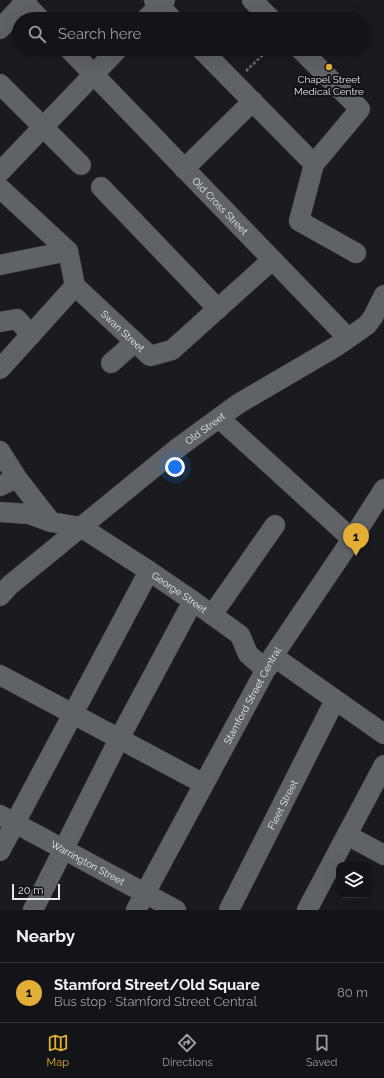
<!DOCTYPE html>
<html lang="en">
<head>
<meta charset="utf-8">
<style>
	:root { --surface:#131417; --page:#1c1d20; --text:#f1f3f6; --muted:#9d9ea1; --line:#323336; --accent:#e3ae35 }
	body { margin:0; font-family:Raleway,sans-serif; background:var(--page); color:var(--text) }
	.controls { position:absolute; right:12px; bottom:12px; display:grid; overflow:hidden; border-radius:8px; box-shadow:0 4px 16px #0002 }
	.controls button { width:36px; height:36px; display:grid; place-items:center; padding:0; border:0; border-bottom:1px solid var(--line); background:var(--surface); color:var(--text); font:20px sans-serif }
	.scale { position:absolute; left:12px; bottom:10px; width:48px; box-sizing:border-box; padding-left:4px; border:2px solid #e5e7e9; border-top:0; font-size:11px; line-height:14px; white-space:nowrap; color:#e5e7e9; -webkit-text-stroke:3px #101215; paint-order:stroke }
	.you { position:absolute; left:175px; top:467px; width:14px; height:14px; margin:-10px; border:3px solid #fff; border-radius:50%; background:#1a73e8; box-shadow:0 0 0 6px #1a73e833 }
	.badge { display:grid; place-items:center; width:26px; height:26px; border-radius:50%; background:var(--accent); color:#111; font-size:13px; font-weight:700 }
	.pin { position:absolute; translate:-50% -33px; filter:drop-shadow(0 1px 2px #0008) }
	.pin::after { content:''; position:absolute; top:21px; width:14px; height:12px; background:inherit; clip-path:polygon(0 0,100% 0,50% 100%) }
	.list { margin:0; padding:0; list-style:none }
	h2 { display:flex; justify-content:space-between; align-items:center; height:52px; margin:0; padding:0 16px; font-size:17px }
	h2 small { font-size:13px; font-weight:400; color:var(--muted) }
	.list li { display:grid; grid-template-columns:26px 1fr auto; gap:12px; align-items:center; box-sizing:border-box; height:60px; padding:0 16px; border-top:1px solid var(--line) }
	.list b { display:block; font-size:15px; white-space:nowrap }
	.list p { margin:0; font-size:13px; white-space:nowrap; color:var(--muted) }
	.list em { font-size:13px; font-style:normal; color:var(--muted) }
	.icon { flex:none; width:22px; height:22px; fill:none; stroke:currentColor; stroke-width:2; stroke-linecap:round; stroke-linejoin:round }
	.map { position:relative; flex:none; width:384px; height:910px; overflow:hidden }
	.search { position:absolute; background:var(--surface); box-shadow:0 4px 16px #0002; left:12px; right:12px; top:12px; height:44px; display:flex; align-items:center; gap:10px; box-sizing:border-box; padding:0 14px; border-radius:22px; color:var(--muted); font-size:15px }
	.sheet { height:112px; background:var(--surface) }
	nav { display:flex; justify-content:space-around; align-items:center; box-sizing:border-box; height:56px; border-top:1px solid var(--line); background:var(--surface); font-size:11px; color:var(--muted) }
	nav a { display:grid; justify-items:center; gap:2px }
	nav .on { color:var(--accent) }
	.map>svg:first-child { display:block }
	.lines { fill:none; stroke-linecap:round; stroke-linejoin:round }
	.minor-casing { stroke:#36383a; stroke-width:21 }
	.path { stroke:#686a6d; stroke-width:2.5; stroke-dasharray:3 2; stroke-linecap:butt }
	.minor { stroke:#5f6266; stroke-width:20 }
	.poi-dot { fill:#e3ae35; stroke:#101215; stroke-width:1.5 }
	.labels { text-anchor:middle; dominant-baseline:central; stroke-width:4; stroke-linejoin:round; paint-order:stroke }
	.poi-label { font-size:10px; fill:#e5e7e9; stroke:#101215 }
	.street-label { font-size:10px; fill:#e5e7e9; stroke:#101215 }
</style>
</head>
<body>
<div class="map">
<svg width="384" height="910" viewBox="0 0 384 910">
	<rect width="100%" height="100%" fill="#191b1f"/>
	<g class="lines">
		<g class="minor-casing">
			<g id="minor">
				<polyline points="22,0 40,19"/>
				<polyline points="154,0 172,19"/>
				<polyline points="252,0 271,19"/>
				<polyline points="146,19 165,0"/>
				<polyline points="0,29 27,0"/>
				<path id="s1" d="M69,49l279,289"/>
				<polyline points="201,49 314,164"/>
				<polyline points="300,49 360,109 314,164 299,221 356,253"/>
				<polyline points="0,84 81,165"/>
				<polyline points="184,169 253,101"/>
				<polyline points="0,172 118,49"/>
				<polyline points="101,187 218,309"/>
				<path id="s2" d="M0,188l68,63 7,35 75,70 22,-6 100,-90"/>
				<polyline points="0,265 68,251"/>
				<polyline points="0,322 17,319 31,335"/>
				<polyline points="111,363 135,342"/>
				<polyline points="0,369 75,286"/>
				<polyline points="219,418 352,539"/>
				<path id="s3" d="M0,451l17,27 34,44 30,5 68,44 44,30 47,34 8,19 10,9 10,4"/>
				<polyline points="0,486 17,478"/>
				<polyline points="0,512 29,514 51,522"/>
				<path id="s4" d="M0,596l10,-11 169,-138 59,-43 99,-58 30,-21 6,-8 11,-22"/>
				<polyline points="212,615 275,525"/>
				<polyline points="273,656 384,734"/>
				<polyline points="0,675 204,784"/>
				<path id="s5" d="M0,815l176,95"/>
				<polyline points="347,835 384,855"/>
				<polyline points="0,851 149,571"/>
				<polyline points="33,910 119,739 193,601"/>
				<path id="s6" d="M136,910l137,-254 79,-117 32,-50"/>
				<path id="s7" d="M229,910l106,-210"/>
				<polyline points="307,910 384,765"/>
			</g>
		</g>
		<polyline class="path" points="246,71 269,49"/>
		<use href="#minor" class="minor"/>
	</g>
	<circle class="poi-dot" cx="329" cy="67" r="4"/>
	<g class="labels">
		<g class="poi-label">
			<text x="329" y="79">Chapel Street<tspan x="329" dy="12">Medical Centre</tspan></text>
		</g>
		<g class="street-label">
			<text stroke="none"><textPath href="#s1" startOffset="218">Old Cross Street</textPath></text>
			<text stroke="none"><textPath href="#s2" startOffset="194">Swan Street</textPath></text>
			<text stroke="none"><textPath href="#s4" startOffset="265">Old Street</textPath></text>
			<text stroke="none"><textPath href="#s3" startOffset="236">George Street</textPath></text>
			<text stroke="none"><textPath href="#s6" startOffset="244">Stamford Street Central</textPath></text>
			<text stroke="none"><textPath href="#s7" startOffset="118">Fleet Street</textPath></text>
			<text stroke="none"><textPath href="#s5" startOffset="100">Warrington Street</textPath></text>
		</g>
	</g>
</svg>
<div class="controls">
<button><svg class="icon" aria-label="layers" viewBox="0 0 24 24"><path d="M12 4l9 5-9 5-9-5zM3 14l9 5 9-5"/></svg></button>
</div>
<div class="scale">20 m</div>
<div class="you"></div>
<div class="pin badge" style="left:356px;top:556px">1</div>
<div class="search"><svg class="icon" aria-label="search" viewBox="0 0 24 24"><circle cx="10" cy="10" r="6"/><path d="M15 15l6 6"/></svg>Search here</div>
</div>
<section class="sheet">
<h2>Nearby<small></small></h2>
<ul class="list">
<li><span class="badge">1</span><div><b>Stamford Street/Old Square</b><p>Bus stop · Stamford Street Central</p></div><em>80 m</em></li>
</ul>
</section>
<nav>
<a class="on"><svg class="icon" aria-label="map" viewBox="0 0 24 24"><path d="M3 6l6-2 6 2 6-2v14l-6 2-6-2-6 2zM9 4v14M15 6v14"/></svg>Map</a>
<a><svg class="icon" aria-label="directions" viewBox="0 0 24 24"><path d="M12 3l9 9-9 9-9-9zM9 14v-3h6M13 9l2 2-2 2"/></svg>Directions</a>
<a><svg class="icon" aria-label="saved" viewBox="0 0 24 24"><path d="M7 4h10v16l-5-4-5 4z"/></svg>Saved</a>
</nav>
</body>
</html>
